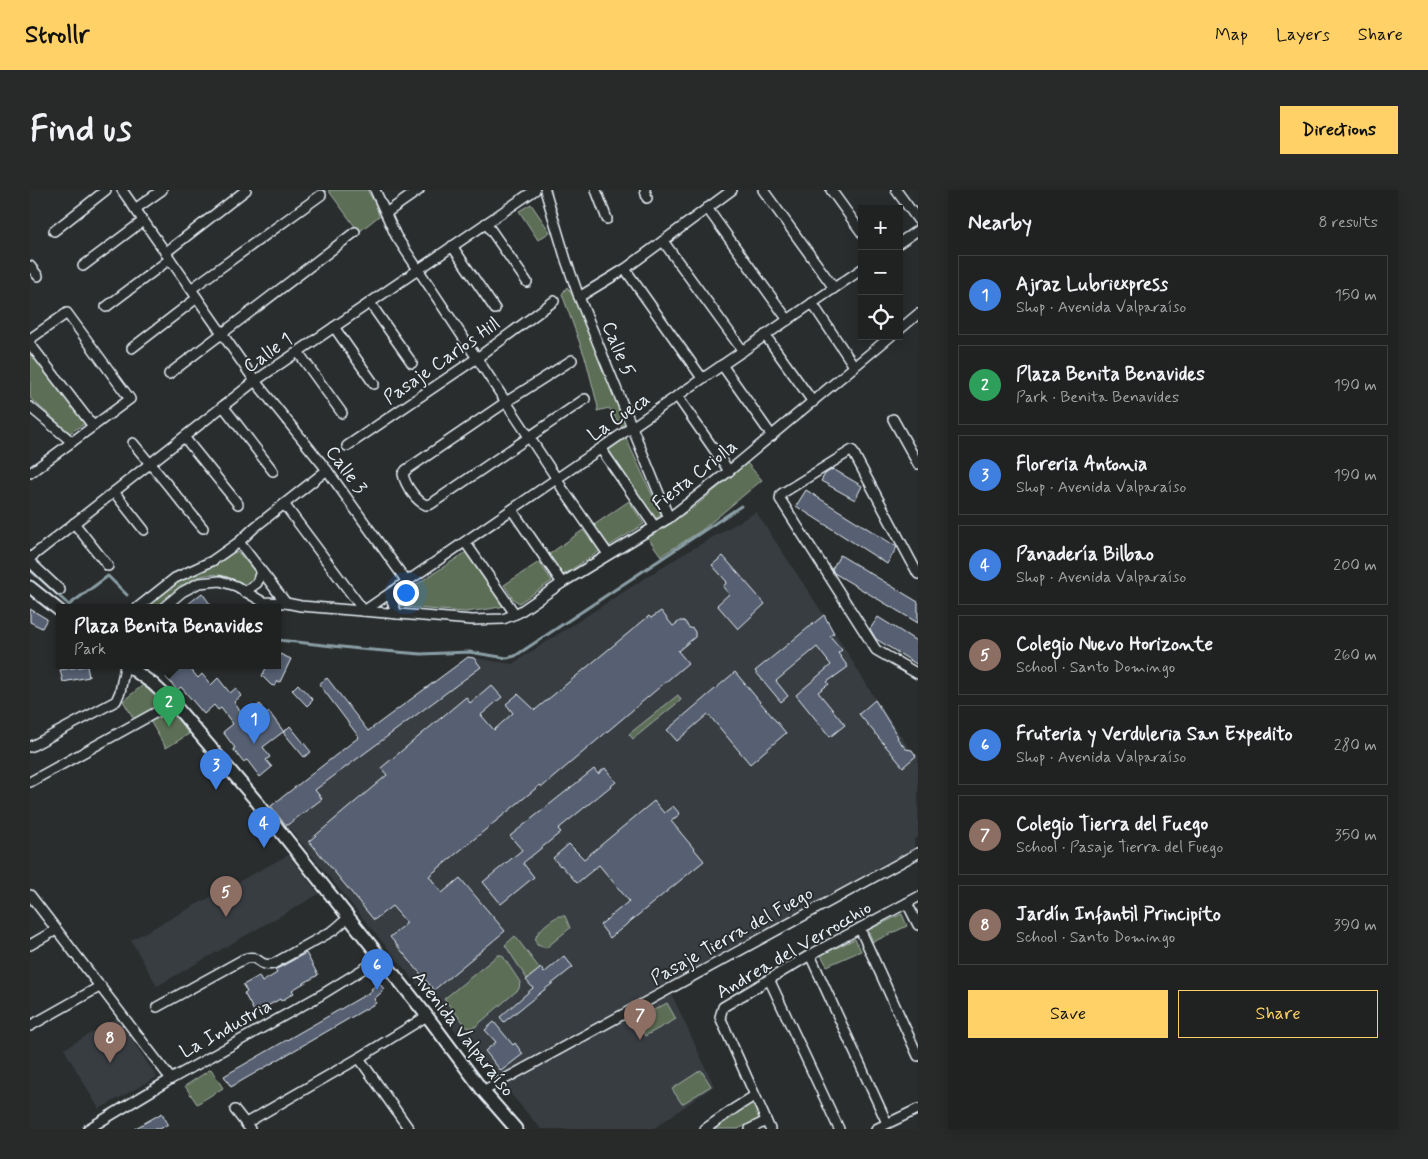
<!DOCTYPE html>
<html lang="en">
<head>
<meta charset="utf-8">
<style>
	:root { --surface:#202222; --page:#282a2a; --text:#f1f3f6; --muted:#a2a4a5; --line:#3d3f40; --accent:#ffd166 }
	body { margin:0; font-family:Mynerve,sans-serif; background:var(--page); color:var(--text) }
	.controls { position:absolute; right:15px; top:15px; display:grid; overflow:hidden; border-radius:0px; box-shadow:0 2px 12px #0003 }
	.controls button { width:45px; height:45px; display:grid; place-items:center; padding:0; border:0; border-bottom:1px solid var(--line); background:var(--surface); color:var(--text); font:25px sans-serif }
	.you { position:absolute; left:375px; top:402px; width:18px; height:18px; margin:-12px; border:4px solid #fff; border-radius:50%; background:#1a73e8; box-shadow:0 0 0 8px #1a73e833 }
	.badge { display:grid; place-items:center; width:32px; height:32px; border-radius:50%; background:var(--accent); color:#fff; font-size:16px; font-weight:700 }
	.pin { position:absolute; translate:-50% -41px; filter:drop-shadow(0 1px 2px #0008) }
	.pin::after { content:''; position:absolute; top:26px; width:18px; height:15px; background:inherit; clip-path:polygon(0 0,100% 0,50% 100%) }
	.popup { position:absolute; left:26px; top:414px; width:225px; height:65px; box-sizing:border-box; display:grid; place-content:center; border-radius:0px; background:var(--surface); filter:drop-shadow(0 1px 4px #0005); font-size:16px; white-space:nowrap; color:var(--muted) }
	.popup b { font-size:19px; color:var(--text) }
	.popup::after { content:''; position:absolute; left:50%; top:100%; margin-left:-10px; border:10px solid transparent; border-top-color:var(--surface) }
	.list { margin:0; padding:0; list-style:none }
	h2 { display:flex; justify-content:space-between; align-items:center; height:65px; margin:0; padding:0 20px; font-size:21px }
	h2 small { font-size:16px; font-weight:400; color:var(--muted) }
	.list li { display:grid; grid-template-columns:32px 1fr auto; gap:15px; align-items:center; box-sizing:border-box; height:80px; margin:0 10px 10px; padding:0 10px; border:1px solid var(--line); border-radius:0px }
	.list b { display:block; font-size:19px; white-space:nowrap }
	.list p { margin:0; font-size:16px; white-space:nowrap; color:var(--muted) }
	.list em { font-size:16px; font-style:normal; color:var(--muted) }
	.actions { display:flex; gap:10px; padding:15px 20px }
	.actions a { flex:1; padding:11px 0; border:1px solid var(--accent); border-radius:0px; text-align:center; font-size:18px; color:var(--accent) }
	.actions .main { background:var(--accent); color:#111 }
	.icon { flex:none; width:28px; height:28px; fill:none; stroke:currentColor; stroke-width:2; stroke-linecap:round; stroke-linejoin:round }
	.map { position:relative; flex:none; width:888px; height:939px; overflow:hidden; border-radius:0px }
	header { display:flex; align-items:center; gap:30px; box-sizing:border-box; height:70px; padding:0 25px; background:var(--accent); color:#111 }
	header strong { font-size:24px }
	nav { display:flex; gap:28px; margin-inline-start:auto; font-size:18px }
	.intro { display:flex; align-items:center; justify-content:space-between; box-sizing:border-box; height:120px; padding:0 30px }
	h1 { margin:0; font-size:35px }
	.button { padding:12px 22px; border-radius:0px; background:var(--accent); color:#111; font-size:18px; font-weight:700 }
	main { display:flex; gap:30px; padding:0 30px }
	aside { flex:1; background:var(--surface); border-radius:0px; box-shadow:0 2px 12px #0003 }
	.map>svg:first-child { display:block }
	.built { fill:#383d42 }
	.green { fill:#5d6e57; stroke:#a2b0a8 }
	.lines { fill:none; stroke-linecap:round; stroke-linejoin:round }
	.stream { stroke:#8a9fa6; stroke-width:3 }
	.building { fill:#576172; stroke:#e8f1f8 }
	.minor-casing { stroke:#e8f1f8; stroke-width:12 }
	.major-casing { stroke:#e8f1f8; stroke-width:15 }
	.minor { stroke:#2a2d2e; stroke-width:9 }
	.major { stroke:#2a2d2e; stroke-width:11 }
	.labels { text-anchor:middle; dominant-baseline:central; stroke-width:4; stroke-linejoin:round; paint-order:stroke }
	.street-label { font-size:19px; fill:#e8f1f8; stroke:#2a2d2e }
</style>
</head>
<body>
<header>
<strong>Strollr</strong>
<nav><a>Map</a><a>Layers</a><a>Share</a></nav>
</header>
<div class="intro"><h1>Find us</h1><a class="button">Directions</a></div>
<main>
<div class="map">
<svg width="888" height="939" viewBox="0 0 888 939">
	<rect width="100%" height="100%" fill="#2a2d2e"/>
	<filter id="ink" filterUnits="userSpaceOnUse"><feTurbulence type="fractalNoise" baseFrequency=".02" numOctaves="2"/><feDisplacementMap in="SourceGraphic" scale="10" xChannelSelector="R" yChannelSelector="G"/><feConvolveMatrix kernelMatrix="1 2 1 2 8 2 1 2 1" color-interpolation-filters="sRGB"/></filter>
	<g filter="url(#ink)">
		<g class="built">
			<polygon points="726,322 794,425 843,505 876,554 888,567 888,647 884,649 884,659 854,674 466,887 441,860 241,616 330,547 438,467 482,474 637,374"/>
			<polygon points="258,665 289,704 127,796 101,750"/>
			<polygon points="642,805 684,896 623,939 511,939 473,895"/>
			<polygon points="87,828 127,887 69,919 34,859"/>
		</g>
		<g class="green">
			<polygon points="298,0 337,0 346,15 349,26 329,42"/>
			<polygon points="501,14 520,42 508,50 489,21"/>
			<polygon points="537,97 545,109 596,234 591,236 579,218 567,221 568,217 556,170 532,104"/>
			<polygon points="0,159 57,232 40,243 0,208"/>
			<polygon points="596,248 631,324 624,330 579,260"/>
			<polygon points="717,273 732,290 672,340 631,366 618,348 667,315"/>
			<polygon points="599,311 614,334 579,356 564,335"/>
			<polygon points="553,340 570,361 533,385 518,365"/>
			<polygon points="438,361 475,416 459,419 435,422 374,417 366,412 367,407"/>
			<path d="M206,362l3,1 17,20 -2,8 -7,7c-6,-4 -11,-8 -17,-10 -25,-10 -43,3 -61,18 -9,7 -12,12 -24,12l33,-26 23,-13 14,-3 17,-13z"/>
			<polygon points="509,372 522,391 489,413 483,409 474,395"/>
			<polygon points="113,495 133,513 104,529 93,511"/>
			<polygon points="648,505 651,510 603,549 599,544"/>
			<polygon points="141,521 159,544 136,558 120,531"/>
			<polygon points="872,724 877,736 843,752 838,740"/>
			<path d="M530,726h5l5,12 -24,20 -9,-3c-2,-4 -2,-8 1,-12 4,-6 16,-16 22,-17z"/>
			<polygon points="485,746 510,779 497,789 475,755"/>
			<polygon points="825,749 831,761 797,776 791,765"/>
			<polygon points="468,765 472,765 490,792 489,799 445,837 438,838 414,809"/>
			<polygon points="637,813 646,829 615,846 607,829"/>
			<polygon points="181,879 193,898 167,914 155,896"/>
			<polygon points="671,880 681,896 652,914 642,899"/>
			<polygon points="722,911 730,928 708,939 681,939"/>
		</g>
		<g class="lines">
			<g class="stream">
				<polyline points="0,380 39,415 78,386 97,405"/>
				<polyline points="248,450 330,459 391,464 439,462 477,468 485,466 711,316"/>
			</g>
		</g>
		<g class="building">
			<polygon points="803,279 832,296 825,310 791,291 795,284"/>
			<polygon points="776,300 867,357 857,374 766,316"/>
			<polygon points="810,365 888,412 888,433 804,383 802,379"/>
			<polygon points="693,366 735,414 708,439 687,415 699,404 693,397 697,392 682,375"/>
			<polygon points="172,403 183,418 153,418"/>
			<polygon points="0,419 17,429 12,438 0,432"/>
			<polygon points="631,421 643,436 650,431 654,431 656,433 658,437 663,439 665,442 665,447 648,461 658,473 512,597 510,595 399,686 412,703 430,688 475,741 404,800 360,747 377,733 362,716 344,730 279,651 357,585 351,578 436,507 440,513 461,495 472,507 451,525 464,540 483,523 476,514 488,504 505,520 619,426 621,428"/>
			<polygon points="794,425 804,443 800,446 812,460 808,463 818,477 797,492 799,494 788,502 815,535 800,547 766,505 801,475 787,457 746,491 758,506 751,512 725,481"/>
			<polygon points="848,427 888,452 888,475 846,449 840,439"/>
			<polygon points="250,464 261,469 250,492 248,491 245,496 241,495 232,486 237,476 248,476 248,469"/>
			<polygon points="438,467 444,468 451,477 285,600 292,609 256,636 241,616 329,547 289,494 297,488 338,541"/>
			<polygon points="57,476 59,487 33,492 30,480"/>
			<polygon points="149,476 158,476 168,488 172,484 181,495 188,488 200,503 206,498 211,506 204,512 214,527 230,514 234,522 230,530 239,522 254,542 260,536 281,562 274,567 253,542 233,557 240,567 236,570 242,577 230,587 217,570 213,572 203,559 205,558 193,542 203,534 191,518 188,520 184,515 174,524 151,497 147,500 136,487"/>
			<polygon points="705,482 756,543 720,574 678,524 647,551 637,540"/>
			<polygon points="268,494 283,510 277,516 262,500"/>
			<polygon points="845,510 868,547 867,548 876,559 882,560 886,566 873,577 829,524"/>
			<polygon points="575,578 586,592 528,639 531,642 493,673 504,687 471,714 453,692 492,660 480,646 564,579 568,584"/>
			<polygon points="624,611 634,623 643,616 650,624 641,631 674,671 580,748 570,735 599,711 569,675 547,693 531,675 530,676 523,668 539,654 554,669"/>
			<polygon points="276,763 288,785 262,800 264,803 251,811 250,809 225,823 214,803 217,802 213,795 229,786 232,792 247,783 245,780"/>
			<polygon points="534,766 543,777 474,832 470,827 503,798 496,790 511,778 514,783"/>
			<polygon points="349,793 354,799 352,801 352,802 344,809 346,813 201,897 194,886 342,801 341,799"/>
			<polygon points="464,832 483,855 485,853 493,864 471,881 455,861 466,852 455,840"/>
			<polygon points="132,923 138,934 130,939 104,939"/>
		</g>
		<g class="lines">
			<g class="minor-casing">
				<g id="minor">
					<polyline points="92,0 225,191 297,280 377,392"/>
					<polyline points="345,0 366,46 527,289 532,298 578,364"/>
					<polyline points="515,0 536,70 549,107 639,328"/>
					<polyline points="566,0 577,29"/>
					<polyline points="615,0 617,8"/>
					<polyline points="733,0 804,98"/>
					<polyline points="801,0 832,43"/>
					<polyline points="866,0 888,30"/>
					<polyline points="677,18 758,130"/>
					<polyline points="105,19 132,0"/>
					<polyline points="356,23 389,0"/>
					<polyline points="456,33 497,92"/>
					<polyline points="24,41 76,0"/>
					<polyline points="633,51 713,161"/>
					<polyline points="869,53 888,40"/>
					<polyline points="422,56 465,119"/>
					<polyline points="135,63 216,0"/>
					<polyline points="0,76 8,86"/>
					<polyline points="53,76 113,31"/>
					<polyline points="595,79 672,188"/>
					<polyline points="161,99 291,5"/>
					<polyline points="549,107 595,79 702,0"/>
					<polyline points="340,113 382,173"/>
					<polyline points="782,113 824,176"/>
					<polyline points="76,117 140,69"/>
					<polyline points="304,137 344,194"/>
					<polyline points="869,140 888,124"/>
					<polyline points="735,145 783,212"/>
					<polyline points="0,149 37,123 100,209 0,283"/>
					<polyline points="0,154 63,236"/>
					<polyline points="102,158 167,108"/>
					<polyline points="268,162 312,223"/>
					<path d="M542,170l-66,42 -100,68 -3,4c2,11 13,27 23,31l5,-1 154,-105"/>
					<polyline points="692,175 742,246"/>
					<polyline points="139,184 325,42"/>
					<polyline points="647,206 699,281"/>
					<polyline points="193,216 243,281"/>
					<polyline points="0,217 42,252"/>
					<polyline points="863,229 888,274"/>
					<polyline points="154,247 208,314"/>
					<polyline points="103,253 173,338"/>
					<polyline points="317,256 447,168 524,111"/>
					<polyline points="571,259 625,337"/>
					<polyline points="84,302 114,340"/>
					<polyline points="254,314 334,421 832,79"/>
					<polyline points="482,320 532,393"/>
					<polyline points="44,333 78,376"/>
					<polyline points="209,352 256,413"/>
					<polyline points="435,352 485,424"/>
					<polyline points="0,368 225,191 505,0"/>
					<polyline points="0,372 30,400"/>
					<polyline points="888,384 822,260 751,304 750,309 846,460 888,484"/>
					<polyline points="364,401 362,411 367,424"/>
					<polyline points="214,402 227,393 231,381"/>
					<polyline points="107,418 145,388 182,371 209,352 225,337 297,280"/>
					<polyline points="133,418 152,402 169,393 190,391 206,396 233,412 256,413 271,416 442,430 473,429 488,423 532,393 639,328 699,281 861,146"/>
					<polyline points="0,557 86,511 90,502 95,476"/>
					<polyline points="0,592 143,513"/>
					<polyline points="0,705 141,889"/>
					<polyline points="877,713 888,735"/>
					<polyline points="830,739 888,866"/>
					<polyline points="0,755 26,740"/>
					<polyline points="780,765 857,933"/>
					<polyline points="739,789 809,939"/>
					<path d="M127,817l87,-48c16,-6 12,8 29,5l61,-34 14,-12"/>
					<polyline points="0,836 71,796"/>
					<polyline points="329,868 379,939"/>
					<polyline points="453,901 888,663"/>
					<polyline points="205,920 220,939"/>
					<polyline points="216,933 329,868 397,826"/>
					<polyline points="58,939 141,889 291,805 351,768"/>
					<polyline points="675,939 705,918 724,906"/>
					<polyline points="720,939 736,931"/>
					<polyline points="740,939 690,827 693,817 780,765 888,707"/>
					<polyline points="846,939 888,919"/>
				</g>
			</g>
			<g class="major-casing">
				<g id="major">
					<polyline points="0,397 30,421"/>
					<polyline points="98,476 123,494 143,513 227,612 397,826 453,901 486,939"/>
				</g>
			</g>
			<use href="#minor" class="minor"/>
			<use href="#major" class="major"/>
		</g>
	</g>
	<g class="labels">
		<g class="street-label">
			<text transform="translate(588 159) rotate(68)">Calle 5</text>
			<text transform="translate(238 163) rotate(-35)">Calle 1</text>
			<text transform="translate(412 171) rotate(-35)">Pasaje Carlos Hill</text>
			<text transform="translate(589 227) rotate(-35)">La Cueca</text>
			<text transform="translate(316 280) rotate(53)">Calle 3</text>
			<text transform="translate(665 285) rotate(-38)">Fiesta Criolla</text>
			<text transform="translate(702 746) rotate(-29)">Pasaje Tierra del Fuego</text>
			<text transform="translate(764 760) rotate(-30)">Andrea del Verrocchio</text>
			<text transform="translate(196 839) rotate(-29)">La Industria</text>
			<text transform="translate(433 844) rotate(52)">Avenida Valparaíso</text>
		</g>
	</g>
</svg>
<div class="controls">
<button>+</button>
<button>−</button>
<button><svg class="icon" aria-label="locate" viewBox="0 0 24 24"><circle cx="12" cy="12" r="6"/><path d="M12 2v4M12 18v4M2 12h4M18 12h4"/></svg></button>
</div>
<div class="you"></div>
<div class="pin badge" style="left:224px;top:554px;background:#3f7fe0">1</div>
<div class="pin badge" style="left:139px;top:537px;background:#2e9e5b">2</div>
<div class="popup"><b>Plaza Benita Benavides</b>Park</div>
<div class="pin badge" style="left:186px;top:600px;background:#3f7fe0">3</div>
<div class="pin badge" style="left:234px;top:658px;background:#3f7fe0">4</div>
<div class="pin badge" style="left:196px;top:727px;background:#8d6e63">5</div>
<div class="pin badge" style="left:347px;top:800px;background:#3f7fe0">6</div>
<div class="pin badge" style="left:610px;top:850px;background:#8d6e63">7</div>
<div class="pin badge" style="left:80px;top:873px;background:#8d6e63">8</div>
</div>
<aside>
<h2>Nearby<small>8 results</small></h2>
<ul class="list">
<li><span class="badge" style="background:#3f7fe0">1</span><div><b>Ajraz Lubriexpress</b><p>Shop · Avenida Valparaíso</p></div><em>150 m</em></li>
<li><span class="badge" style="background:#2e9e5b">2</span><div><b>Plaza Benita Benavides</b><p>Park · Benita Benavides</p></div><em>190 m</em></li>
<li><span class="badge" style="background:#3f7fe0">3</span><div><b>Floreria Antonia</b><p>Shop · Avenida Valparaíso</p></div><em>190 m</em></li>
<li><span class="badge" style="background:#3f7fe0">4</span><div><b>Panadería Bilbao</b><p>Shop · Avenida Valparaíso</p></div><em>200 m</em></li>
<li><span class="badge" style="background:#8d6e63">5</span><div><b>Colegio Nuevo Horizonte</b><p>School · Santo Domingo</p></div><em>260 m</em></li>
<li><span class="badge" style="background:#3f7fe0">6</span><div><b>Fruteria y Verduleria San Expedito</b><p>Shop · Avenida Valparaíso</p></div><em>280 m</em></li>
<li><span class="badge" style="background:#8d6e63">7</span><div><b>Colegio Tierra del Fuego</b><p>School · Pasaje Tierra del Fuego</p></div><em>350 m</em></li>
<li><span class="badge" style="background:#8d6e63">8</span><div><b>Jardín Infantil Principito</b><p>School · Santo Domingo</p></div><em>390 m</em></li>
</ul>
<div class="actions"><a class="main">Save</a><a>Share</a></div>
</aside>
</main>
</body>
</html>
